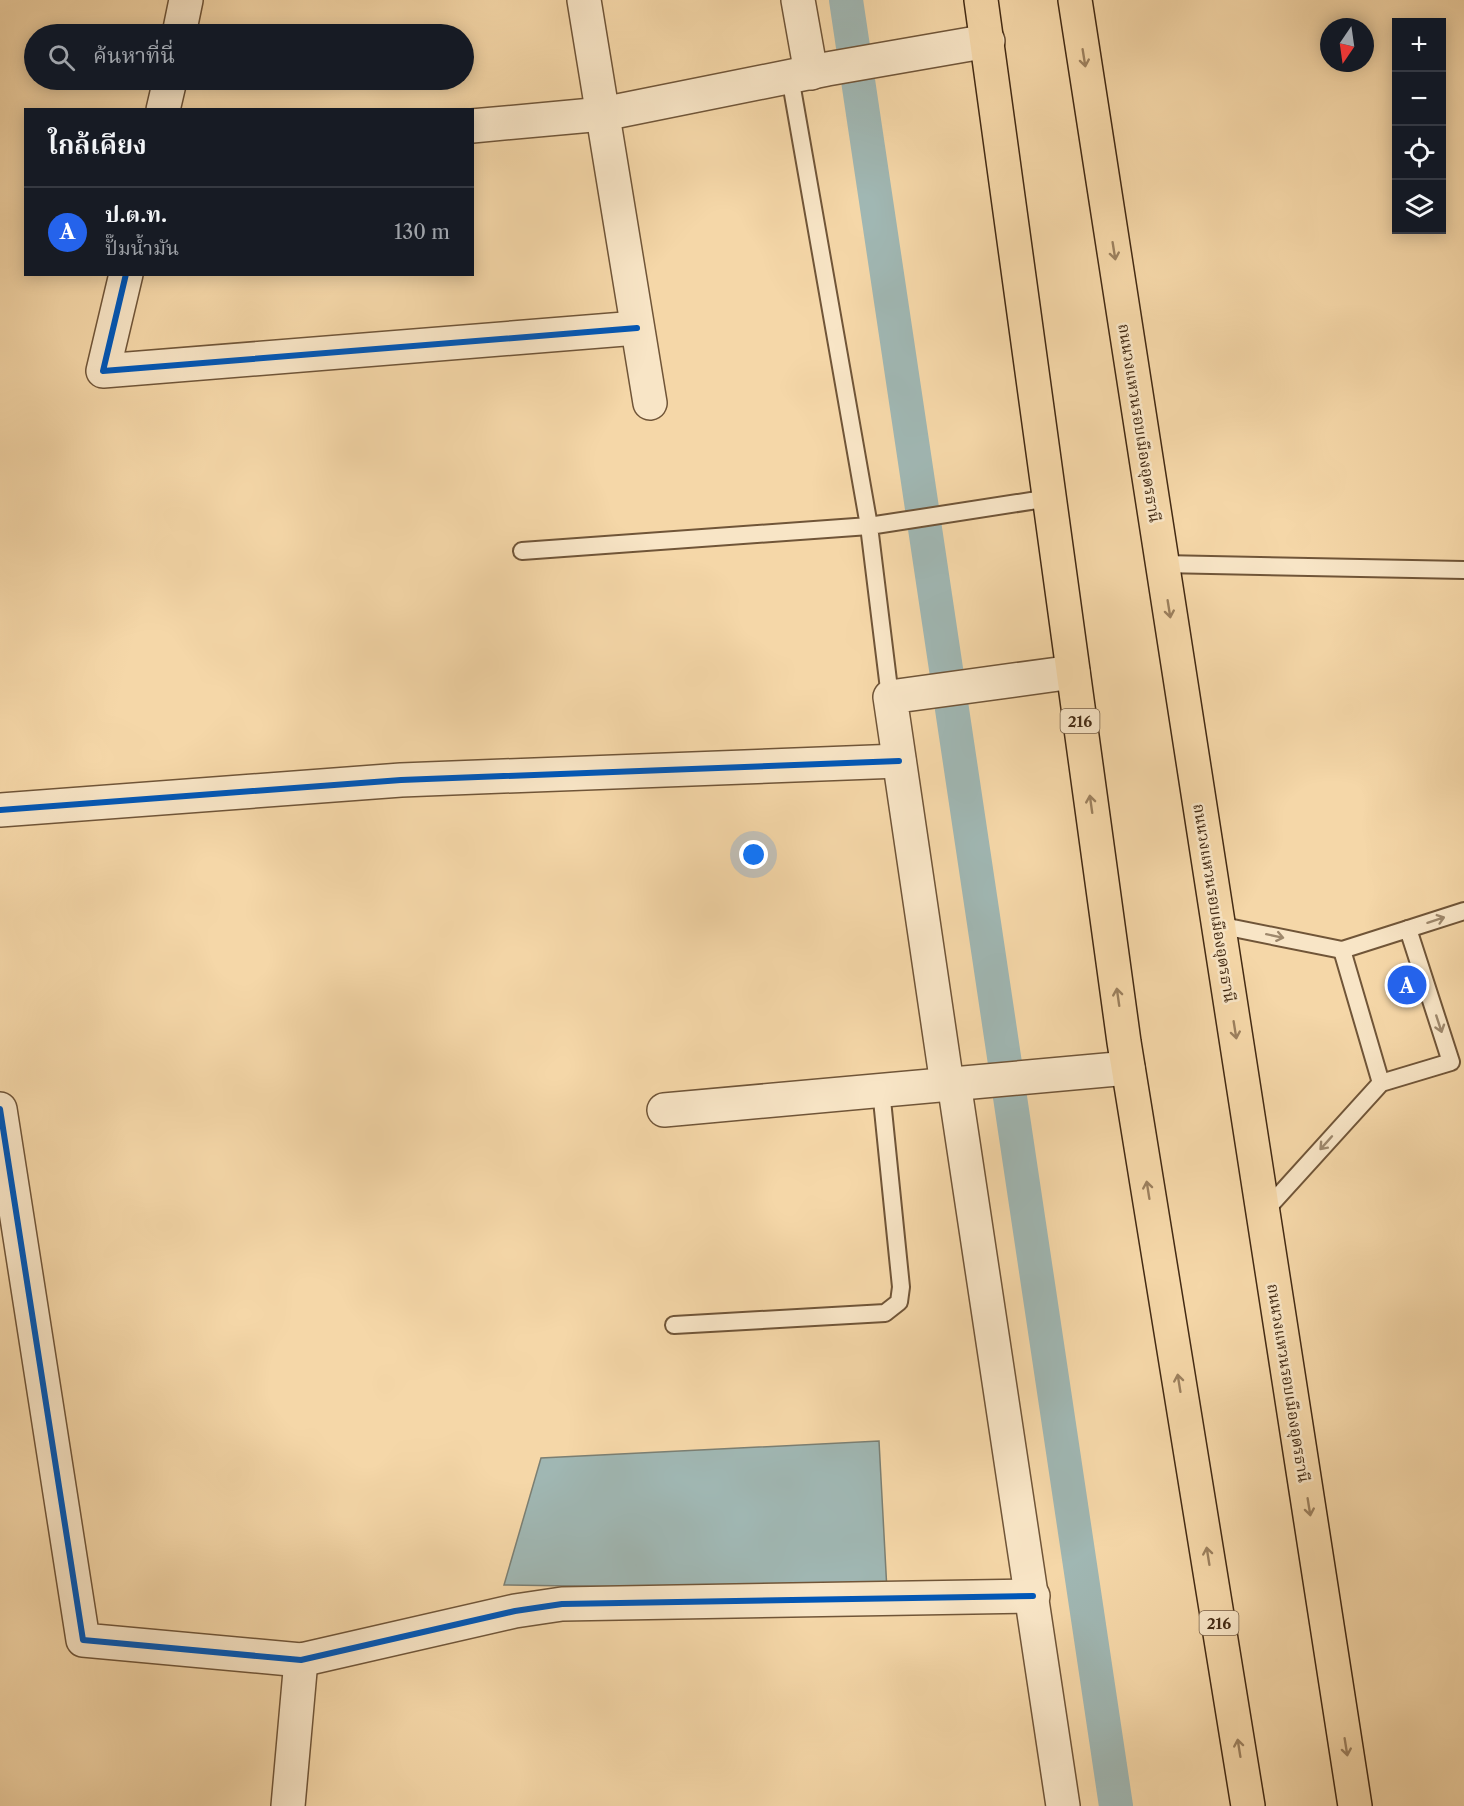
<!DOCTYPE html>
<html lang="th">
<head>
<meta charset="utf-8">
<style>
	:root { --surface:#171b24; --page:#242831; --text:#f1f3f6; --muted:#9ea1a6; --line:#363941; --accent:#2563eb }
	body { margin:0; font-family:"Libre Caslon Text","Noto Serif Thai",serif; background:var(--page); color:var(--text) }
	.controls { position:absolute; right:18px; top:18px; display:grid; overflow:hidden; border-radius:0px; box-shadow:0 3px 15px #0003 }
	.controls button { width:54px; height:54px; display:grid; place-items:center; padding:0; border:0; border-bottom:2px solid var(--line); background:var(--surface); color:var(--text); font:30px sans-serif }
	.compass { position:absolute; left:1320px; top:18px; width:54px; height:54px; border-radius:50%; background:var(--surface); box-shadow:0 3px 15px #0003; rotate:193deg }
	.you { position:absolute; left:754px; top:855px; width:21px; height:21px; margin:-15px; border:4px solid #fff; border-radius:50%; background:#1a73e8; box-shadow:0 0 0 9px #1a73e833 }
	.badge { display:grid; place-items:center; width:39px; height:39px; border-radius:50%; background:var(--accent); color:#fff; font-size:20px; font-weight:700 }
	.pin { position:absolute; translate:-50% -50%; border:3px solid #fff; box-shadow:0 2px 6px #0006 }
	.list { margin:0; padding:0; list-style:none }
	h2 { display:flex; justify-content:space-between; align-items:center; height:78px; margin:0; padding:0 24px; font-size:26px }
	h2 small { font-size:20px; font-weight:400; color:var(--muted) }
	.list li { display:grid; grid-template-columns:39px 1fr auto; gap:18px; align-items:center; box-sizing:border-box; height:90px; padding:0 24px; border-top:2px solid var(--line) }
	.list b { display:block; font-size:22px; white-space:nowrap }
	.list p { margin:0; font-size:20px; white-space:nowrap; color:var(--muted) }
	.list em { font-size:20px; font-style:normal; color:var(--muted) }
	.icon { flex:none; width:33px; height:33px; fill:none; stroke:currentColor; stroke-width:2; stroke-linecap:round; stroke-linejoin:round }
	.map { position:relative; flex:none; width:1464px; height:1806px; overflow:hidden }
	.search { position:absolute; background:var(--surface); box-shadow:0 3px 15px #0003; left:24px; top:24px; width:450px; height:66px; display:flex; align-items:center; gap:15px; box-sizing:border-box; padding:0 21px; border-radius:33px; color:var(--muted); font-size:22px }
	.panel { position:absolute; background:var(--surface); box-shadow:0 3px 15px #0003; left:24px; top:108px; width:450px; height:168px; border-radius:0px }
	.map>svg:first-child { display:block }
	.water { fill:#a0b7b3; stroke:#7b7f73; stroke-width:1.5 }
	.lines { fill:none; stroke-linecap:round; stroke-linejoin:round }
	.canal { stroke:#a0b7b3; stroke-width:34 }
	.lane-casing { stroke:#705538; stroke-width:20 }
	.street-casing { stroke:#705538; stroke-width:36 }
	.highway-casing { stroke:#432a13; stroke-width:36 }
	.lane { stroke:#f8e5c6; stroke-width:16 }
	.street { stroke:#f8e5c6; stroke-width:33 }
	.highway { stroke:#f5d7a8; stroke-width:33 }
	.cycleway-casing { stroke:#f8e5c6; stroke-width:10 }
	.cycleway { stroke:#0057b8; stroke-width:6 }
	.oneway { stroke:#9c805e }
	.oneway2 { stroke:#9e886c }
	.labels { text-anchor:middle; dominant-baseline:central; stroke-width:5; stroke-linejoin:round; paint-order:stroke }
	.shield { fill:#f8e5c6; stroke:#796249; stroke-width:1.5 }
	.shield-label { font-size:15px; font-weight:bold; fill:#432a13 }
	.street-label { font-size:16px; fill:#432a13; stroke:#f8e5c6 }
</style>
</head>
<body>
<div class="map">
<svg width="1464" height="1806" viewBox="0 0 1464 1806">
	<rect width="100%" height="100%" fill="#f5d7a8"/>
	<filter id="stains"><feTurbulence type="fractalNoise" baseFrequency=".00333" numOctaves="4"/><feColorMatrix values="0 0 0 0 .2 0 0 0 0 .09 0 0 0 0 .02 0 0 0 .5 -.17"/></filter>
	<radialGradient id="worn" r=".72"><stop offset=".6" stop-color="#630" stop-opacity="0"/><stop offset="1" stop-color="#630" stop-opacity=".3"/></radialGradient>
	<polygon class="water" points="879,1441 887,1591 504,1585 541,1458"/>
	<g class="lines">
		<polyline class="canal" points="846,0 1116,1806"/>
		<g class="lane-casing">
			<g id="lane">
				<polyline points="522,551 869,526 790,77"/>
				<polyline points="1162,564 1464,570"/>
				<polyline points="890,697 869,526 1050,498"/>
				<polyline points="1218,925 1342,950 1408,929 1451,1062 1381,1083 1263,1213"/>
				<polyline points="1408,929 1464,911"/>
				<polyline points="1342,950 1381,1083"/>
				<polyline points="674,1325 885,1313 899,1302 901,1287 881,1090"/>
			</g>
		</g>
		<g class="street-casing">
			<g id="street">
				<polyline points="584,0 650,403"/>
				<polyline points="798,0 811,73"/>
				<polyline points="179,34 186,0"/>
				<polyline points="163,110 170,80"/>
				<polyline points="472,126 603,114 827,69 988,41"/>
				<polyline points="126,274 103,371 637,328"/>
				<polyline points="0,810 401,780 899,761"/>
				<polyline points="954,1083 1063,1806"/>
				<polyline points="947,1084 890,697 1073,672"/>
				<polyline points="0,1109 83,1640 301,1660 515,1611 562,1604 1033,1596"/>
				<polyline points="664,1110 1128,1068"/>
				<polyline points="288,1806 301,1660"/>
			</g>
		</g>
		<g class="highway-casing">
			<g id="highway">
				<polyline points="981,0 1124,1042 1248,1806"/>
				<polyline points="1075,0 1355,1806"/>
			</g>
		</g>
		<use href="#lane" class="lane"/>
		<use href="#street" class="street"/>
		<use href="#highway" class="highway"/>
		<g class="cycleway-casing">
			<g id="cycleway">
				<polyline points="126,274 103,371 637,328"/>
				<polyline points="0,810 401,780 899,761"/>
				<polyline points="0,1109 83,1640 301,1660 515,1611 562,1604 1033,1596"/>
			</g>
		</g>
		<use href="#cycleway" class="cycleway"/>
	</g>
	<defs><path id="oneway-shaft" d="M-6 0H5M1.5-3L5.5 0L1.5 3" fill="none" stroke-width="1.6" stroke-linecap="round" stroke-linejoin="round" transform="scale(1.5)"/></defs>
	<g class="oneway">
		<use href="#oneway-shaft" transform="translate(1084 58) rotate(81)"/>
		<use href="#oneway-shaft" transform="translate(1114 251) rotate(81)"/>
		<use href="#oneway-shaft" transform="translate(1169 609) rotate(81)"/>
		<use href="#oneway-shaft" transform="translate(1091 804) rotate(-98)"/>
		<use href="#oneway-shaft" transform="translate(1118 997) rotate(-98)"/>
		<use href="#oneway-shaft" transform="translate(1235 1030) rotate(81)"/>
		<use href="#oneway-shaft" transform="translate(1148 1190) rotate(-99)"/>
		<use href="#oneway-shaft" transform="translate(1179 1383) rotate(-99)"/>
		<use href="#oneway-shaft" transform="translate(1309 1507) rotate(81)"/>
		<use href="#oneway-shaft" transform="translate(1208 1556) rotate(-99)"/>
		<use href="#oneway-shaft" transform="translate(1346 1747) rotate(81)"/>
		<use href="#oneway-shaft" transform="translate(1239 1748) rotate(-99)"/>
	</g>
	<g class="oneway2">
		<use href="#oneway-shaft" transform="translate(1436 920) rotate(-18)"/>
		<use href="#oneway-shaft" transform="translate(1275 936) rotate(12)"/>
		<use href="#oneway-shaft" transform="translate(1439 1024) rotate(72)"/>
		<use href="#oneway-shaft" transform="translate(1326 1143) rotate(132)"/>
	</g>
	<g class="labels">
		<g class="shield">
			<rect x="1060.5" y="709" width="39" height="24" rx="4.5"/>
			<rect x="1199.5" y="1611" width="39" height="24" rx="4.5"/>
		</g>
		<g class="shield-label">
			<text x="1080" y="721">216</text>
			<text x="1219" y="1623">216</text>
		</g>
		<g class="street-label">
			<text transform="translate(1140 423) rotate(81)">ถนนวงแหวนรอบเมืองอุดรธานี</text>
			<text transform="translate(1215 903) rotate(81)">ถนนวงแหวนรอบเมืองอุดรธานี</text>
			<text transform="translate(1289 1383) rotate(81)">ถนนวงแหวนรอบเมืองอุดรธานี</text>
		</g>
	</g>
	<rect width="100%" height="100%" filter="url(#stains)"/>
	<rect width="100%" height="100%" fill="url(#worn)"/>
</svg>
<div class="controls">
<button>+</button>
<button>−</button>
<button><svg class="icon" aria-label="locate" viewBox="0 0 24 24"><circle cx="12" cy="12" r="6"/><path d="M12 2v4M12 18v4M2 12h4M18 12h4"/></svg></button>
<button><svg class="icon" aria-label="layers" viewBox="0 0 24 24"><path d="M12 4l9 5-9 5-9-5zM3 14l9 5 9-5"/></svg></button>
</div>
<svg class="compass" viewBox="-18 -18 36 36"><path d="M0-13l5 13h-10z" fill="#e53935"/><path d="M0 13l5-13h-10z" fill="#9ea1a6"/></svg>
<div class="you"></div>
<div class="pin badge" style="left:1407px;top:985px">A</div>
<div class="search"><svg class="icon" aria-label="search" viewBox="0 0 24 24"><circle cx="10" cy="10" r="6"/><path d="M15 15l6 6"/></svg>ค้นหาที่นี่</div>
<section class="panel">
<h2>ใกล้เคียง<small></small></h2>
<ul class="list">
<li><span class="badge">A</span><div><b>ป.ต.ท.</b><p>ปั๊มน้ำมัน</p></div><em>130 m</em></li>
</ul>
</section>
</div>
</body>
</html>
